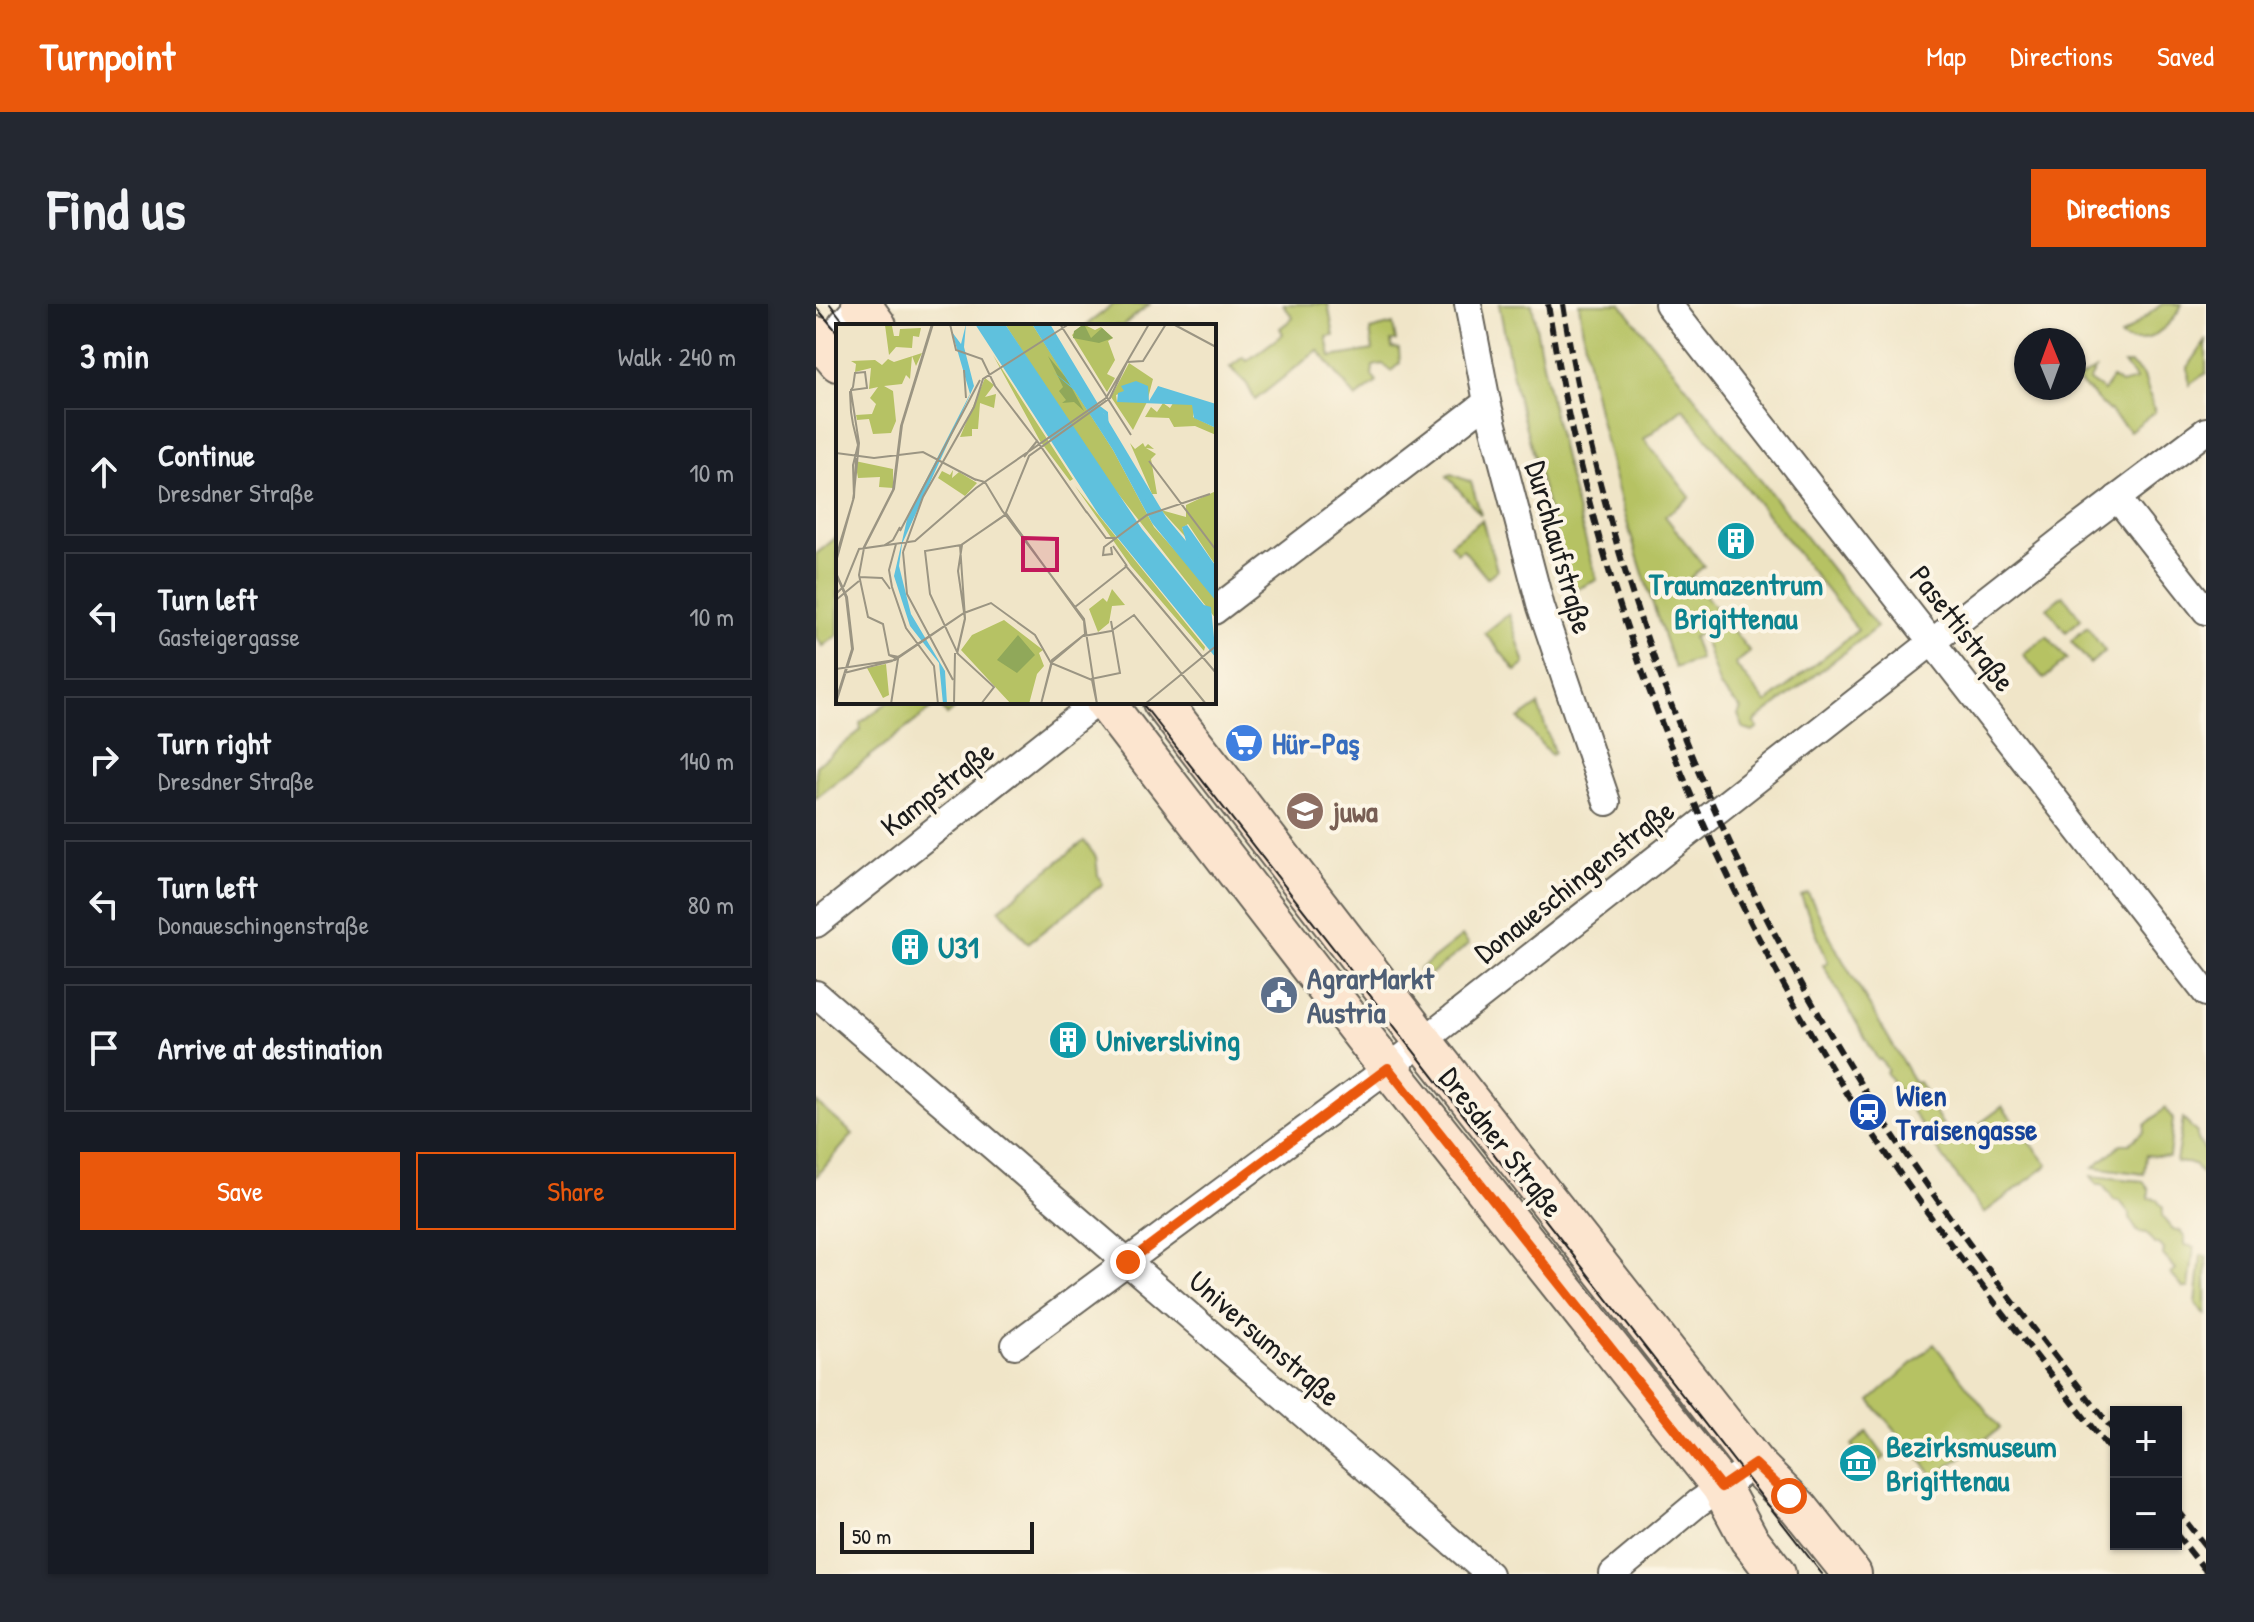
<!DOCTYPE html>
<html lang="en">
<head>
<meta charset="utf-8">
<style>
	:root { --surface:#171b24; --page:#242831; --text:#f1f3f6; --muted:#9ea1a6; --line:#363941; --accent:#ea580c }
	body { margin:0; font-family:"Patrick Hand",sans-serif; background:var(--page); color:var(--text) }
	.controls { position:absolute; right:24px; bottom:24px; display:grid; overflow:hidden; border-radius:0px; box-shadow:0 2px 6px #0004 }
	.controls button { width:72px; height:72px; display:grid; place-items:center; padding:0; border:0; border-bottom:2px solid var(--line); background:var(--surface); color:var(--text); font:40px sans-serif }
	.compass { position:absolute; left:1198px; top:24px; width:72px; height:72px; border-radius:50%; background:var(--surface); box-shadow:0 2px 6px #0004; rotate:359deg }
	.scale { position:absolute; left:24px; bottom:20px; width:194px; box-sizing:border-box; padding-left:8px; border:4px solid #1c1c1c; border-top:0; font-size:22px; line-height:28px; white-space:nowrap; color:#1c1c1c; -webkit-text-stroke:6px #fcf5e5; paint-order:stroke }
	.stop { position:absolute; width:24px; height:24px; margin:-18px; border:6px solid #ea580c; border-radius:50%; background:#fff }
	.stop.end { background:#ea580c; border-color:#fff; box-shadow:0 2px 8px #0008 }
	.list { margin:0; padding:0; list-style:none }
	h2 { display:flex; justify-content:space-between; align-items:center; height:104px; margin:0; padding:0 32px; font-size:34px }
	h2 small { font-size:26px; font-weight:400; color:var(--muted) }
	.list li { display:grid; grid-template-columns:52px 1fr auto; gap:24px; align-items:center; box-sizing:border-box; height:128px; margin:0 16px 16px; padding:0 16px; border:2px solid var(--line); border-radius:0px }
	.list b { display:block; font-size:30px; white-space:nowrap }
	.list p { margin:0; font-size:26px; white-space:nowrap; color:var(--muted) }
	.list em { font-size:26px; font-style:normal; color:var(--muted) }
	.actions { display:flex; gap:16px; padding:24px 32px }
	.actions a { flex:1; padding:18px 0; border:2px solid var(--accent); border-radius:0px; text-align:center; font-size:28px; color:var(--accent) }
	.actions .main { background:var(--accent); color:#fff }
	.icon { flex:none; width:44px; height:44px; fill:none; stroke:currentColor; stroke-width:2; stroke-linecap:round; stroke-linejoin:round }
	.map { position:relative; flex:none; width:1390px; height:1270px; overflow:hidden; border-radius:0px }
	header { display:flex; align-items:center; gap:48px; box-sizing:border-box; height:112px; padding:0 40px; background:var(--accent); color:#fff }
	header strong { font-size:38px }
	nav { display:flex; gap:44px; margin-inline-start:auto; font-size:28px }
	.intro { display:flex; align-items:center; justify-content:space-between; box-sizing:border-box; height:192px; padding:0 48px }
	h1 { margin:0; font-size:56px }
	.button { padding:20px 36px; border-radius:0px; background:var(--accent); color:#fff; font-size:28px; font-weight:700 }
	main { display:flex; gap:48px; padding:0 48px }
	aside { flex:1; background:var(--surface); border-radius:0px; box-shadow:0 2px 6px #0004 }
	.map>svg:first-child { display:block }
	.green { fill:#b6c264; stroke:#696f40; stroke-width:2; fill-rule:evenodd }
	.lines { fill:none; stroke-linecap:round; stroke-linejoin:round }
	.minor-casing { stroke:#666258; stroke-width:30 }
	.tertiary-casing { stroke:#666258; stroke-width:38 }
	.secondary-casing { stroke:#666258; stroke-width:42 }
	.minor { stroke:#fff; stroke-width:26 }
	.tertiary { stroke:#fff; stroke-width:34 }
	.secondary { stroke:#fce5cf; stroke-width:38 }
	.tram { stroke:#1c1c1c; stroke-width:2 }
	.rail { stroke:#1c1c1c; stroke-width:6; stroke-dasharray:12 6; stroke-linecap:butt }
	.route { stroke:#ea580c; stroke-width:10 }
	.labels { text-anchor:middle; dominant-baseline:central; stroke-width:8; stroke-linejoin:round; paint-order:stroke }
	.street-label { font-size:30px; fill:#1c1c1c; stroke:#fcf5e5 }
	.culture-label { font-size:30px; font-weight:bold; fill:#0d838f; stroke:#fcf5e5; text-anchor:start }
	.shop-label { font-size:30px; font-weight:bold; fill:#366cbe; stroke:#fcf5e5; text-anchor:start }
	.education-label { font-size:30px; font-weight:bold; fill:#785e54; stroke:#fcf5e5; text-anchor:start }
	.service-label { font-size:30px; font-weight:bold; fill:#4e5e75; stroke:#fcf5e5; text-anchor:start }
	.transit-label { font-size:30px; font-weight:bold; fill:#164399; stroke:#fcf5e5; text-anchor:start }
	.inset-river { fill:none; stroke:#5fc1dd; stroke-width:4 }
	.inset-road { fill:none; stroke:#9b9583; stroke-width:2 }
	.view { fill:#c2185b; fill-opacity:0.15; stroke:#c2185b; stroke-width:4 }
	.inset-edge { fill:none; stroke:#1c1c1c; stroke-width:4 }
</style>
</head>
<body>
<header>
<strong>Turnpoint</strong>
<nav><a>Map</a><a>Directions</a><a>Saved</a></nav>
</header>
<div class="intro"><h1>Find us</h1><a class="button">Directions</a></div>
<main>
<aside>
<h2>3 min<small>Walk · 240 m</small></h2>
<ul class="list">
<li><svg class="icon" aria-label="ahead" viewBox="0 0 24 24"><path d="M12 20V5M6 11l6-6 6 6"/></svg><div><b>Continue</b><p>Dresdner Straße</p></div><em>10 m</em></li>
<li><svg class="icon" aria-label="left" viewBox="0 0 24 24"><path d="M17 20v-9H6M10 6l-5 5 5 5"/></svg><div><b>Turn left</b><p>Gasteigergasse</p></div><em>10 m</em></li>
<li><svg class="icon" aria-label="right" viewBox="0 0 24 24"><path d="M7 20v-9h11M14 6l5 5-5 5"/></svg><div><b>Turn right</b><p>Dresdner Straße</p></div><em>140 m</em></li>
<li><svg class="icon" aria-label="left" viewBox="0 0 24 24"><path d="M17 20v-9H6M10 6l-5 5 5 5"/></svg><div><b>Turn left</b><p>Donaueschingenstraße</p></div><em>80 m</em></li>
<li><svg class="icon" aria-label="arrive" viewBox="0 0 24 24"><path d="M6 21V4h12l-3 4 3 4H6"/></svg><div><b>Arrive at destination</b></div></li>
</ul>
<div class="actions"><a class="main">Save</a><a>Share</a></div>
</aside>
<div class="map">
<svg width="1390" height="1270" viewBox="0 0 1390 1270">
	<rect width="100%" height="100%" fill="#fcf5e5"/>
	<filter id="ink" filterUnits="userSpaceOnUse"><feTurbulence type="fractalNoise" baseFrequency=".0125" numOctaves="2"/><feDisplacementMap in="SourceGraphic" scale="16" xChannelSelector="R" yChannelSelector="G"/><feConvolveMatrix kernelMatrix="1 2 1 2 8 2 1 2 1" color-interpolation-filters="sRGB"/></filter>
	<filter id="wash" filterUnits="userSpaceOnUse"><feTurbulence type="fractalNoise" baseFrequency=".006" numOctaves="4" result="noise"/><feDisplacementMap in="SourceGraphic" scale="32" xChannelSelector="R" yChannelSelector="G"/><feGaussianBlur stdDeviation="1.8" result="paint"/><feColorMatrix in="noise" values="0 0 0 0 0 0 0 0 0 0 0 0 0 0 0 0 0 1.4 0 .05"/><feComposite in="paint" operator="in"/></filter>
	<g filter="url(#wash)">
		<rect width="100%" height="100%" fill="#f0e5c8"/>
		<g class="green">
			<polygon points="298,0 334,0 306,22 269,22"/>
			<polygon points="467,0 512,0 518,32 511,33 515,53 557,46 554,26 577,20 580,37 575,37 576,44 583,45 584,59 575,67 567,60 557,62 556,72 561,78 540,94 502,46 439,96 431,80 414,63 427,53 431,57 467,30 464,24 477,14"/>
			<path d="M683,0h33c16,94 38,185 65,276l-26,12 -56,-204z"/>
			<path d="M763,0h42l256,323 -123,95 4,6 -5,4 -9,-3 -6,-14 3,-6 -21,-22 -18,-54 -9,4 7,22 -25,9c-41,-114 -81,-243 -96,-364zM867,104l175,222 -92,73 -31,-39 15,-12 -59,-75 13,-11 -39,-50 25,-19 -46,-58z"/>
			<path d="M1346,0h20c-9,21 -38,47 -62,33z"/>
			<polygon points="1390,37 1390,69 1373,81 1372,63"/>
			<polygon points="1308,60 1315,60 1328,72 1339,108 1314,127 1260,75 1279,66 1273,77 1288,87 1296,74 1305,80 1320,76"/>
			<polygon points="635,170 655,178 665,211 631,172"/>
			<polygon points="666,216 681,266 671,274 647,245 641,249 634,240"/>
			<polygon points="22,232 22,331 7,342 0,333 0,250"/>
			<polygon points="1247,291 1265,315 1250,328 1231,304"/>
			<polygon points="693,310 709,360 700,367 669,329"/>
			<polygon points="1271,323 1289,347 1274,360 1255,337"/>
			<polygon points="1231,332 1251,355 1228,375 1207,350"/>
			<polygon points="72,398 142,398 144,401 131,411 123,399 0,494 0,462 45,426 44,419"/>
			<polygon points="722,401 738,448 735,451 703,415"/>
			<polygon points="268,537 280,553 282,571 287,580 212,639 183,605"/>
			<polygon points="992,589 1022,648 1099,779 1103,778 1118,803 1116,805 1139,838 1186,803 1232,861 1168,909 1121,845 1070,768 1072,766 1064,755 1062,756 1007,661 1012,658 985,592"/>
			<polygon points="646,632 653,640 610,674 603,666"/>
			<polygon points="0,798 37,830 0,873"/>
			<polygon points="1349,804 1357,815 1353,853 1330,851 1328,870 1278,863 1305,840 1313,840 1328,827 1329,821"/>
			<polygon points="1367,815 1381,829 1381,836 1390,847 1390,876 1378,860 1360,858"/>
			<polygon points="1275,872 1327,877 1333,886 1333,894 1340,895 1347,904 1346,912 1357,925 1364,927 1369,933 1369,941 1378,943 1373,984 1367,984 1355,970 1360,965 1347,951 1348,945 1343,940 1338,940 1330,929 1322,928 1313,914 1313,909 1304,897 1298,896 1286,880 1281,880"/>
			<polygon points="1385,951 1390,952 1390,1011 1380,1000"/>
			<polygon points="1118,1040 1184,1124 1119,1173 1054,1097"/>
			<polygon points="1051,1128 1069,1153 1054,1165 1036,1141"/>
		</g>
	</g>
	<g filter="url(#ink)">
		<g class="lines">
			<g class="minor-casing">
				<g id="minor">
					<polyline points="652,0 671,98 725,303 791,498"/>
					<polyline points="852,0 1390,689"/>
					<polyline points="1301,194 1390,307"/>
					<polyline points="398,307 671,98"/>
					<polyline points="0,620 281,398"/>
					<polyline points="0,690 673,1270"/>
					<polyline points="199,1041 587,753 1250,233 1390,127"/>
					<polyline points="797,1270 882,1199 939,1160"/>
				</g>
			</g>
			<g class="tertiary-casing">
				<polyline id="tertiary" points="29,22 47,2"/>
			</g>
			<g class="secondary-casing">
				<g id="secondary">
					<polyline points="45,0 61,22"/>
					<polyline points="0,32 22,58"/>
					<polyline points="289,398 550,736 905,1183 933,1235 960,1270"/>
					<polyline points="346,398 607,737 939,1160 983,1204 1036,1270"/>
				</g>
			</g>
			<use href="#minor" class="minor"/>
			<use href="#tertiary" class="tertiary"/>
			<use href="#secondary" class="secondary"/>
			<g class="tram">
				<polyline points="14,0 31,22"/>
				<polyline points="0,3 22,29"/>
				<polyline points="325,398 1006,1270"/>
			</g>
			<g class="rail">
				<path d="M732,0c44,287 158,569 314,813 77,119 167,229 254,341"/>
				<path d="M747,0c44,283 157,559 310,800 73,116 159,222 243,330"/>
				<polyline points="1360,1205 1390,1243"/>
				<polyline points="1360,1230 1390,1267"/>
			</g>
		</g>
	</g>
	<g class="lines" filter="url(#ink)">
		<polyline class="route" points="312,958 572,764 905,1183 939,1160 973,1192"/>
	</g>
	<defs>
		<g id="building-disc" transform="scale(2)"><circle r="9.5" fill="#0f9aa8" stroke="#fcf5e5"/><path d="M-4-6H4V6H1V3H-1V6H-4ZM-2.5-4.3h1.7v1.8h-1.7ZM.8-4.3h1.7v1.8H.8ZM-2.5-1h1.7V.8h-1.7ZM.8-1h1.7V.8H.8Z" fill="#fff"/></g>
		<g id="supermarket-disc" transform="scale(2)"><circle r="9.5" fill="#3f7fe0" stroke="#fcf5e5"/><path d="M-6-5.5h2.5l.6 2H6L4.5 2H-2.5L-4.4-4H-6ZM-1.5 3.2a1.3 1.3 0 1 0 .1 0ZM3 3.2a1.3 1.3 0 1 0 .1 0Z" fill="#fff"/></g>
		<g id="school-disc" transform="scale(2)"><circle r="9.5" fill="#8d6e63" stroke="#fcf5e5"/><path d="M0-5L7-2L0 1L-7-2ZM-4 1L0 2.5L4 1V4Q0 6-4 4Z" fill="#fff"/></g>
		<g id="civic-disc" transform="scale(2)"><circle r="9.5" fill="#5c6f8a" stroke="#fcf5e5"/><path d="M-.6-6.5H3V-4.5H.6V-3L4-1V1h2V6H-6V1h2V-1L-.6-3ZM-1.2 2.5V6h2.4V2.5Z" fill="#fff"/></g>
		<g id="station-disc" transform="scale(2)"><circle r="9.5" fill="#1a4fb4" stroke="#fcf5e5"/><path d="M-3-6H3Q5-6 5-4V2Q5 4 3 4L4.5 6H3L1.5 4h-3L-3 6H-4.5L-3 4Q-5 4-5 2V-4Q-5-6-3-6ZM-3.5-4v3h7v-3ZM-3.5 1v1.5H-2V1ZM2 1v1.5H3.5V1Z" fill="#fff"/></g>
		<g id="museum-disc" transform="scale(2)"><circle r="9.5" fill="#0f9aa8" stroke="#fcf5e5"/><path d="M0-6L6-3V-2H-6V-3ZM-5-1h2V3h-2ZM-1-1h2V3h-2ZM3-1h2V3H3ZM-6 4H6V6H-6Z" fill="#fff"/></g>
	</defs>
	<g fill-rule="evenodd">
		<use href="#building-disc" x="920" y="237"/>
		<use href="#supermarket-disc" x="428" y="439"/>
		<use href="#school-disc" x="489" y="507"/>
		<use href="#building-disc" x="94" y="643"/>
		<use href="#civic-disc" x="463" y="691"/>
		<use href="#building-disc" x="252" y="736"/>
		<use href="#station-disc" x="1052" y="808"/>
		<use href="#museum-disc" x="1042" y="1159"/>
	</g>
	<g class="labels">
		<g class="street-label">
			<text transform="translate(744 243) rotate(74)">Durchlaufstraße</text>
			<text transform="translate(1147 324) rotate(52)">Pasettistraße</text>
			<text transform="translate(121 484) rotate(-38)">Kampstraße</text>
			<text transform="translate(758 577) rotate(-38)">Donaueschingenstraße</text>
			<text transform="translate(686 838) rotate(52)">Dresdner Straße</text>
			<text transform="translate(449 1034) rotate(41)">Universumstraße</text>
		</g>
		<g class="culture-label">
			<text x="920" y="280" text-anchor="middle">Traumazentrum<tspan x="920" dy="34">Brigittenau</tspan></text>
			<text x="122" y="643">U31</text>
			<text x="280" y="736">Universliving</text>
			<text x="1070" y="1142">Bezirksmuseum<tspan x="1070" dy="34">Brigittenau</tspan></text>
		</g>
		<g class="shop-label">
			<text x="456" y="439">Hür-Paş</text>
		</g>
		<g class="education-label">
			<text x="517" y="507">juwa</text>
		</g>
		<g class="service-label">
			<text x="491" y="674">AgrarMarkt<tspan x="491" dy="34">Austria</tspan></text>
		</g>
		<g class="transit-label">
			<text x="1080" y="791">Wien<tspan x="1080" dy="34">Traisengasse</tspan></text>
		</g>
	</g>
	<g transform="translate(20 20)">
		<rect width="380" height="380" fill="#f0e5c8"/>
		<path d="M169,0h27l81,126 41,77 62,69v23l-118,-151zM247,0l12,6 6,-3 12,11 -5,3 7,19 -8,14 8,4 -8,14 -35,-57zM49,1l7,1 2,10h5l1,-7 21,-1 -2,9 -6,-1 -1,12 -16,-1 -7,8zM86,29l-6,13 -4,-10 -2,23 -4,-4 -4,9 -18,2 9,5 3,30 -5,12 -18,1 -4,-15 -12,1 -1,-5 16,-1 4,-10 -6,-6 8,-11 -9,2 2,-21 -16,4 1,-8 -5,-3 24,-1 7,5 6,-6 6,3zM157,31l80,124 -3,2 -30,-40zM293,39l24,16 -5,19 -23,-6 -9,3 1,7h30l-14,28 -22,-33zM149,54l9,7 -9,12 11,-3 -2,14 -14,-5 -2,26h-6v7l-12,1zM339,76l21,3 -3,14 23,11v7l-21,-9 -21,1 -5,-9 -24,-1 6,-10 6,5 6,-9 7,5zM294,119l5,6 8,-6 2,4 3,-3 6,5 -8,-1 10,6 -5,5 6,35h-5zM19,137l38,8v19l-14,-1 1,-10 -22,1zM117,146l-1,8 7,-6 18,11 -12,13 -27,-18 4,-7 8,4zM239,162l130,161 -1,4 -73,-85zM380,167v75l-28,-42 -6,4 10,16 -31,-34 25,7v-12zM276,265l13,16 -13,1 -3,17 -11,9 -9,-23 14,-11 4,4zM168,296l39,30 -4,3 5,13 -7,8 -8,30h-18l-50,-54 11,-15zM50,340l3,31 -6,3 -16,-30z" fill="#b6c264"/>
		<path d="M248,0l7,14 11,-10 11,10 -14,5 -26,-5 1,-7zM212,32l19,23 17,32 -10,-9 -12,1 4,-3 -7,-9 4,-4zM182,311l17,20 -18,18 -20,-13z" fill="#90a85a"/>
		<path d="M130,0l-2,23 10,39 -72,158 -3,22 12,48 34,57 2,33h-4l-4,-41 -29,-37 -16,-50 14,-61 62,-121 -18,-62 9,12zM139,0h30l137,205 62,76 7,2 5,51 -117,-143zM196,0h18l116,193 20,24 -4,-14 5,-2 28,40 1,36 -64,-78 -39,-73 -39,-60 -21,-18 18,14zM300,57l12,5 1,15 9,-15 58,18v24l-22,-10 -2,-13 -75,-3 1,-9 6,-2 -3,-5z" fill="#5fc1dd"/>
		<path class="inset-river" d="M214,17l44,63 12,9 1,17 47,80M321,192l59,63"/>
		<path class="inset-road" d="M114,0l6,26 26,9 13,27 42,55M224,0l71,111M337,0l43,23M128,46l2,28M0,129l38,5 49,-6 53,28M188,133l13,-16 50,72M313,137l67,89M138,155l11,3 18,30M165,185l83,110 13,85M250,187l20,27h9M170,189l78,108 1,13 -33,28 -11,42M64,207l80,-151M60,220l-7,26 3,17 14,41 28,38 4,38M47,222l10,-6 7,-13M124,222l46,-32M277,222l14,20M275,223l1,7 -9,1 1,-8 43,-32 63,-21M27,225l30,-59 8,-64 31,-102M67,228l4,42 46,86M67,228l20,-55 51,-90 9,-28 86,-55M0,237l18,-64 2,-39M0,237l4,-18 14,-46 -1,-32 5,-20 -5,-21 -2,-12 -1,-20 1,-1v-1h1l15,-2 -2,-16 -10,1 -2,14 -2,3v2l8,51 -5,50 -1,7 -17,62M289,241l91,108M0,249l11,24 6,52 -17,54M0,250l10,23 6,52 -16,51M23,253l23,1 8,11M0,270l8,-8 15,-37 56,-8 61,-53 130,-90 43,-74M0,276l23,-19M239,283l52,-41M248,312l27,-5 23,-16 72,89M121,329l8,-35 -5,-73M121,330l8,-35 -7,-48 4,-26M53,331l9,4 -7,45M63,333l-10,-2 -6,-31 -15,-7 -9,-42 5,-27 30,-59 8,-64 31,-101M0,345l59,-9 69,-47M8,349l48,-12 72,-48 27,-10 44,32 16,28 41,17 5,24M255,355l29,-6 -9,-52M118,380l1,-51M145,380l13,-17 -36,-33 -28,-60 -5,-43 36,-6 44,-30 24,-59 81,-58 17,-36 16,-1 23,-37M205,380l11,-44 33,-26M309,380l71,-58"/>
		<path class="view" d="M187,214l34,1v31h-34z"/>
		<rect width="380" height="380" class="inset-edge"/>
	</g>
</svg>
<div class="controls">
<button>+</button>
<button>−</button>
</div>
<svg class="compass" viewBox="-18 -18 36 36"><path d="M0-13l5 13h-10z" fill="#e53935"/><path d="M0 13l5-13h-10z" fill="#9ea1a6"/></svg>
<div class="scale">50 m</div>
<div class="stop" style="left:973px;top:1192px"></div>
<div class="stop end" style="left:312px;top:958px"></div>
</div>
</main>
</body>
</html>
